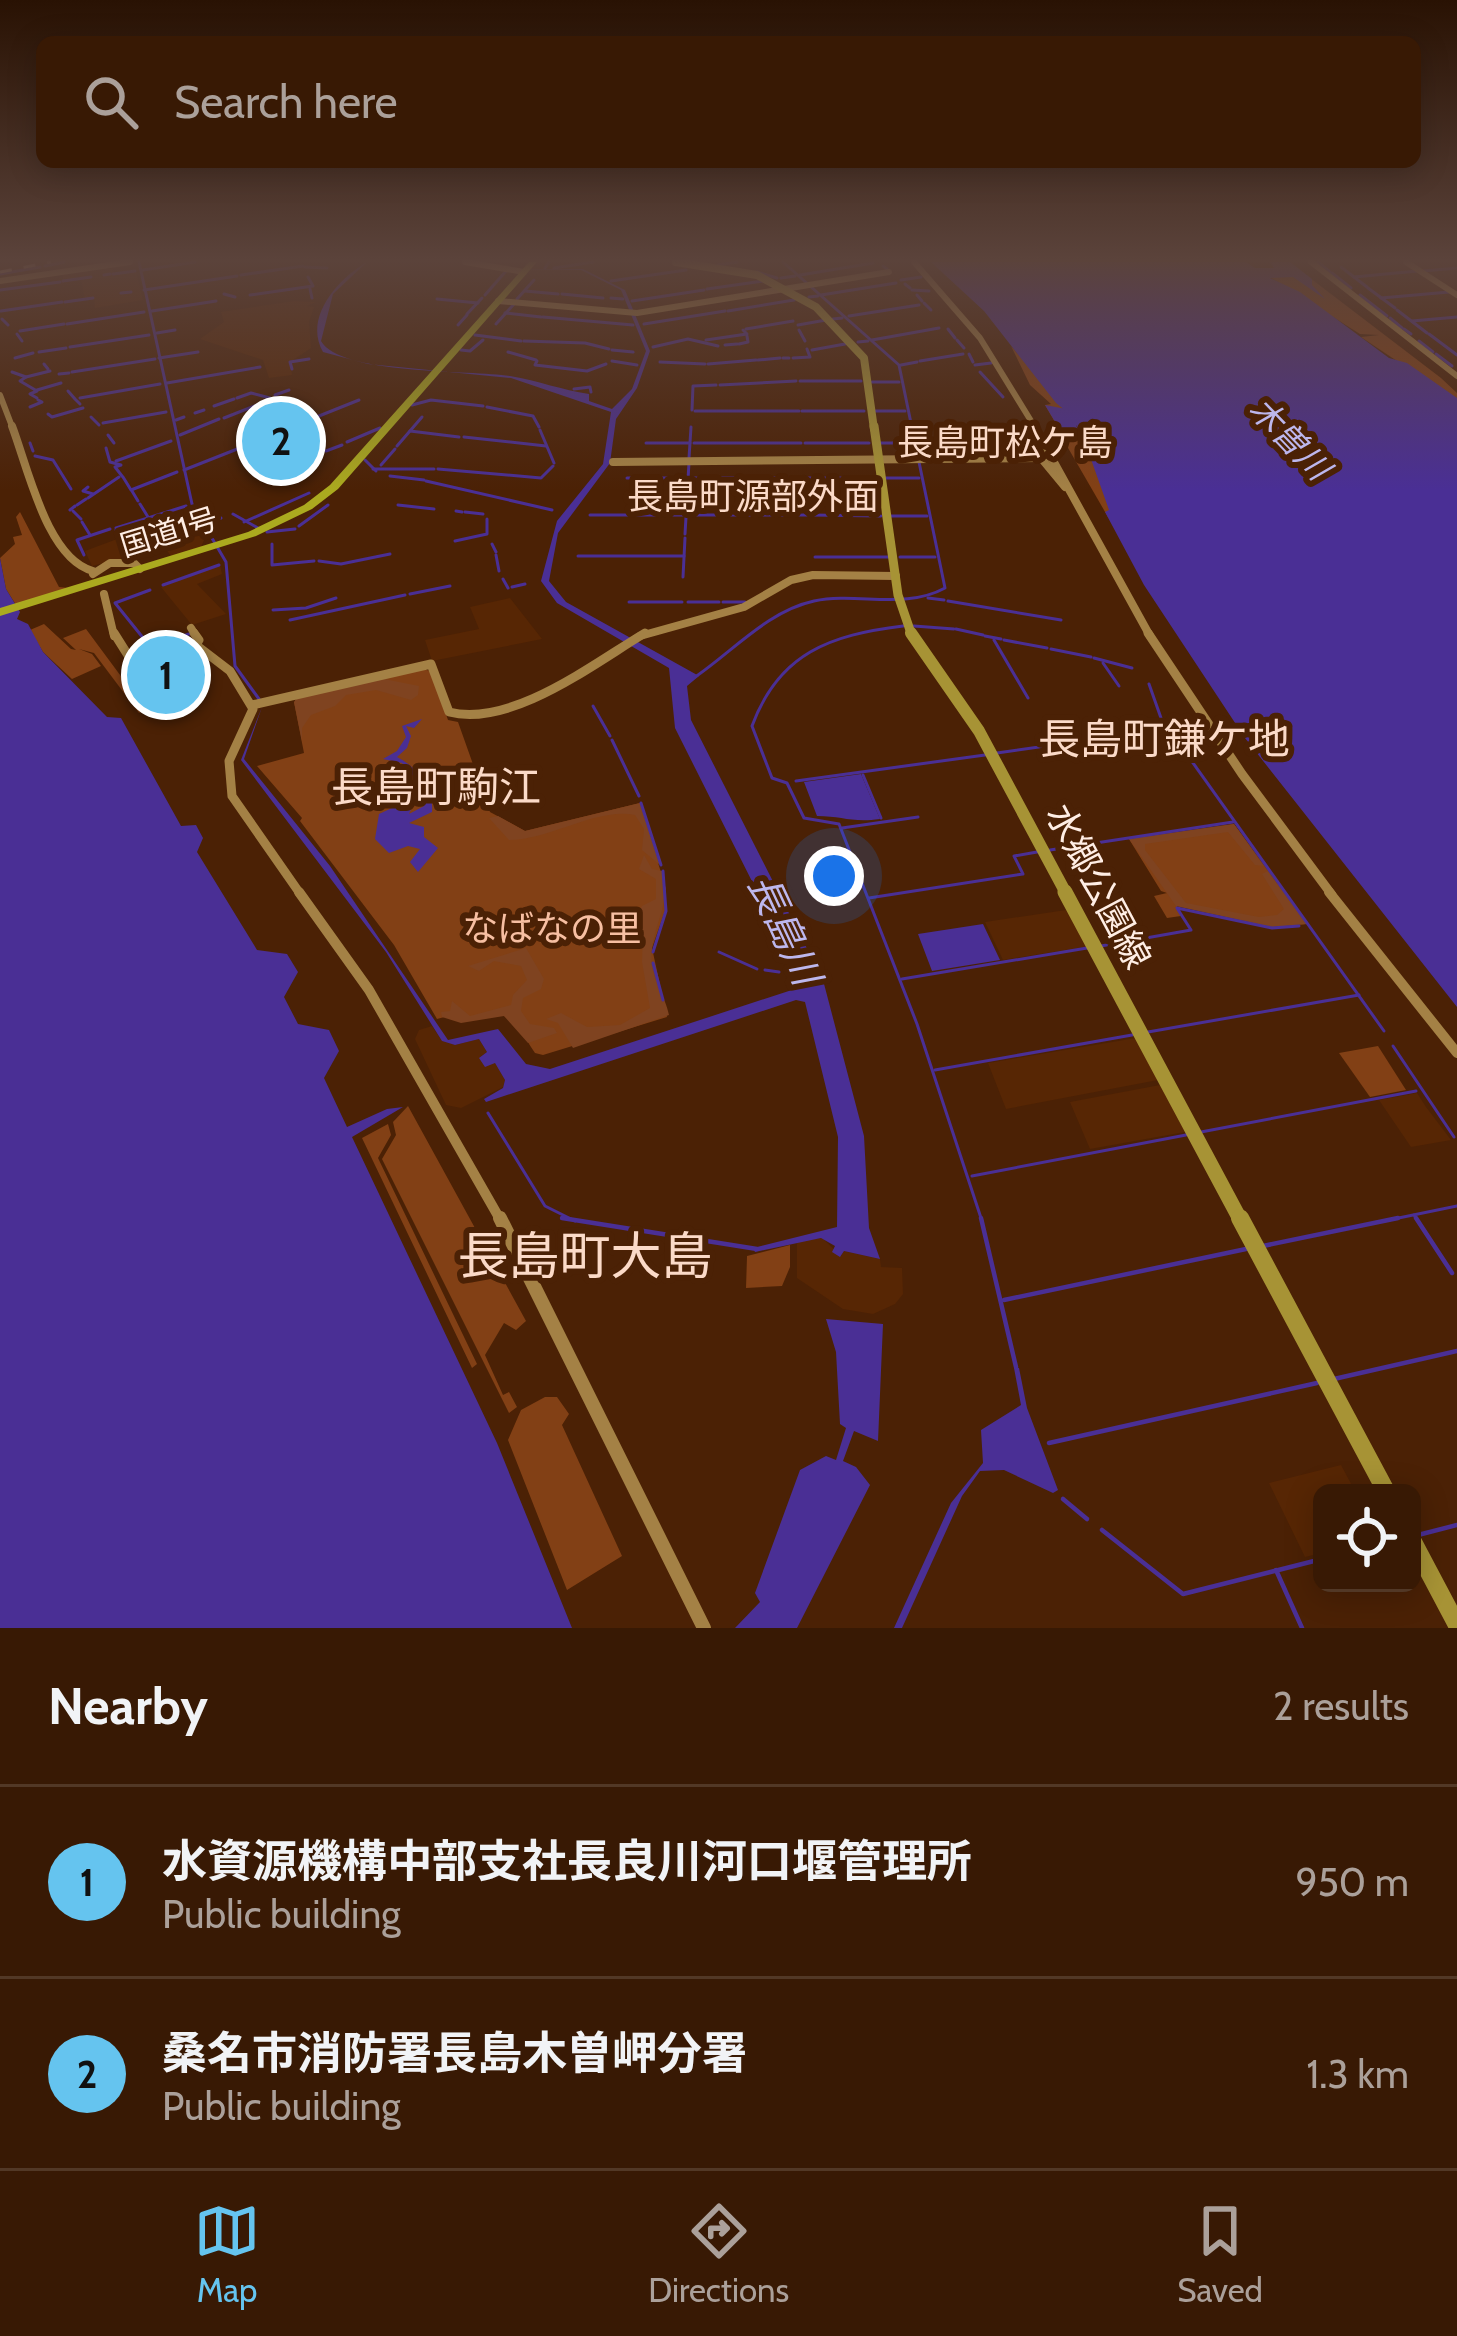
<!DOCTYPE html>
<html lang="en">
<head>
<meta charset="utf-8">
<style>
	:root { --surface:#381904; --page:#3f220e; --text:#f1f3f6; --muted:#aba09a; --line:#523826; --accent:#65c4ef }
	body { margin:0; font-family:Cabin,"Noto Sans JP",sans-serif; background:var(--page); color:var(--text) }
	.controls { position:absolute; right:36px; bottom:36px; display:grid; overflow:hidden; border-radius:18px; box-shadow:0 6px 30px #0003 }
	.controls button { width:108px; height:108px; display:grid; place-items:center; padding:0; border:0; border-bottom:3px solid var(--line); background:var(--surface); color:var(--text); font:60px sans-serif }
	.you { position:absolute; left:834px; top:876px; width:42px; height:42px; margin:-30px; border:9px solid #fff; border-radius:50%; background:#1a73e8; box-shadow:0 0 0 18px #1a73e833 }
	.badge { display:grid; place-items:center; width:78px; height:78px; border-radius:50%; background:var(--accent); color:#111; font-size:39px; font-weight:700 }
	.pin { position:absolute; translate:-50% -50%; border:6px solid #fff; box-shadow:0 3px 12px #0006 }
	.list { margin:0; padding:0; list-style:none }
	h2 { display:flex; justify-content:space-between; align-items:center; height:156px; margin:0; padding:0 48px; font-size:51px }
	h2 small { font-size:39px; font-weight:400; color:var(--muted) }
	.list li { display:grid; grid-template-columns:78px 1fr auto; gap:36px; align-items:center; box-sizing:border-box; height:192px; padding:0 48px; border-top:3px solid var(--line) }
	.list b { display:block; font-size:45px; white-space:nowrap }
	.list p { margin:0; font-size:39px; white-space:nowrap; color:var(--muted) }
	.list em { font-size:39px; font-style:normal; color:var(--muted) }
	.icon { flex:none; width:66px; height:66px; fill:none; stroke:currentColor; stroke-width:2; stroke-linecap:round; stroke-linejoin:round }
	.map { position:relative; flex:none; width:1457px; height:1628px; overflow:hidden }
	.search { position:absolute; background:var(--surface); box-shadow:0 6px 30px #0003; left:36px; right:36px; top:36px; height:132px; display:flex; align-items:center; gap:30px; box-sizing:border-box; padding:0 42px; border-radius:18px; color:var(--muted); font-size:45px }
	.sheet { height:540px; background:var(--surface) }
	nav { display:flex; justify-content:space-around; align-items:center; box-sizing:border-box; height:168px; border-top:3px solid var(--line); background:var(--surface); font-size:33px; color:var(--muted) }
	nav a { display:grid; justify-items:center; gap:6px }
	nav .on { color:var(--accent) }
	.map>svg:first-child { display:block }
	.built { fill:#572604 }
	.green { fill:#824015 }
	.forest { fill:#7f4320 }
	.water { fill:#4a2f95 }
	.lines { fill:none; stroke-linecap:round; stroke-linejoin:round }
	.stream-far1 { stroke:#4a2f95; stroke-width:3 }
	.stream { stroke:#4a2f95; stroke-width:4.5 }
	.secondary-far4 { stroke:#a48145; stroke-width:6 }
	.secondary-far3 { stroke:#a48145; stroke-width:8 }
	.secondary-far2 { stroke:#a48145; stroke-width:9 }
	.secondary-far1 { stroke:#a48145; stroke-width:10 }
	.secondary { stroke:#a48145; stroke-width:14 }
	.primary-far4 { stroke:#a79335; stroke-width:8 }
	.primary-far3 { stroke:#a79335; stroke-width:9 }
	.primary-far2 { stroke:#a79335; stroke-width:12 }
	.primary-far1 { stroke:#a79335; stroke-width:15 }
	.primary { stroke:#a79335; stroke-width:18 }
	.highway { fill:#abaa1f; fill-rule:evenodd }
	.rail { stroke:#cdb5a7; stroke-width:3; stroke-dasharray:12 12; stroke-linecap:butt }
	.labels { text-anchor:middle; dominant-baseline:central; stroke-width:12; stroke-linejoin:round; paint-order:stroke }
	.far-street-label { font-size:30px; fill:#ffeee5; stroke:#4b2105 }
	.far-water-label { font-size:33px; font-style:italic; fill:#bdb7ed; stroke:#4b2105 }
	.far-quarter-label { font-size:36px; fill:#fbdac8; stroke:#4b2105 }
	.street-label { font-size:36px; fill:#ffeee5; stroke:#4b2105 }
	.park-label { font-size:36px; fill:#f7bfa2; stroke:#4b2105 }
	.water-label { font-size:39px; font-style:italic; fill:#bdb7ed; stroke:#4b2105 }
	.quarter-label { font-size:42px; fill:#fbdac8; stroke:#4b2105 }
	.near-quarter-label { font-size:51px; fill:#fbdac8; stroke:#4b2105 }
</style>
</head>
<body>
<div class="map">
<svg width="1457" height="1628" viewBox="0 0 1457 1628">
	<rect width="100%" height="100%" fill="#4b2105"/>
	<g class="built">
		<polygon points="112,265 114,274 136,271 143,300 95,308 94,298 85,299 81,279 63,282 63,273"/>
		<polygon points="294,301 316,302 307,306 314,307 309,322 311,348 290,362 292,375 269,378 263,360 200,339 224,322 221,312"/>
		<polygon points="152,526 167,548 166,543 201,532 205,538 201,547 171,556 165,548 92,566 85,551"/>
		<polygon points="220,565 222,574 197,584 226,614 192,625 161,587"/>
		<polygon points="510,598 542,639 432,661 425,640 479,629 470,607"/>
		<polygon points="1066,910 1090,946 1003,960 985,922"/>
		<polygon points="432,1026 442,1041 455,1045 479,1039 487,1052 480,1057 495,1063 505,1080 503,1087 461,1108 446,1105 415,1039 419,1030"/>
		<polygon points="1136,1038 1158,1080 1006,1109 988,1063"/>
		<polygon points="1160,1085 1185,1132 1090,1149 1070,1102"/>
		<polygon points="1417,1093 1426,1107 1451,1140 1411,1147 1379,1100"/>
		<polygon points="822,1238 841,1256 844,1251 880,1259 881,1267 902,1268 903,1294 895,1304 873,1314 843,1309 797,1278 797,1241"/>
		<polygon points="1341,1465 1356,1493 1322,1493 1322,1553 1305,1557 1269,1483"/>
	</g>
	<g class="green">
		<polygon points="1297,268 1441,378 1457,393 1457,401 1361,337 1379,335 1360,334 1267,275"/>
		<polygon points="1011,346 1066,409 1118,511 1108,517 1060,434 1068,432 1061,432 1045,405 1051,404 1030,385"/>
		<polygon points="20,512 59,587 69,588 16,605 6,589 0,558 15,544 13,537 22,535 16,517"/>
		<polygon points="44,624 71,649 76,650 63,638 86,629 146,710 139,713 94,653 79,649 92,654 101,666 72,679 43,652 30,630"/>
		<path d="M422,669l9,2 17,49 10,2 32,90 35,19 115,-28 26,86 -1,22 -13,37 15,69 -124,38 -8,-2c-7,-10 -14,-24 -22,-32 -18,-16 -44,8 -65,-5l-11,3 -43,-74 -94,-124 2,-3 -45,-52 47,-13 -10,-51z"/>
		<polygon points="1234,824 1307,924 1272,927 1177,906 1181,916 1167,918 1154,896 1167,893 1161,891 1129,839"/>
		<polygon points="1378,1046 1406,1090 1370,1097 1339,1053"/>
		<polygon points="408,1106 526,1321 516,1330 504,1323 485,1355 503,1395 509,1392 517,1407 509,1413 382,1159 396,1135 393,1122"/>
		<polygon points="388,1124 391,1135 378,1158 477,1364 472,1368 362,1138"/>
		<polygon points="790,1245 790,1267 782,1286 746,1288 747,1256"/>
		<polygon points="545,1397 557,1397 569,1414 562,1425 622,1556 567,1590 508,1440 521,1410"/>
	</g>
	<g class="forest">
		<polygon points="379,678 419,686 418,695 411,700 376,690 346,695 335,706 311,715 302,728 302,741 294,702 297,697"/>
		<path d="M640,803l20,62 -18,-15 2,-21 -9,-14c-37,-8 -86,25 -126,25l-20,-22 9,-2 27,15z"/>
		<polygon points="1234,824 1264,866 1255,865 1228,832 1145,844 1145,850 1186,903 1259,917 1277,915 1284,909 1262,874 1268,871 1307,924 1272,927 1176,906 1129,839"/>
		<path d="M644,855l8,14 10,2c8,37 -6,46 -10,78 -4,25 13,45 17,66l-96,33 -15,-25 -12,-4 15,-6 26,14 33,-2 30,-17 -8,-46 1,-32 -31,3 -25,15 -7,-7 56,-23 6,-12 14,-7v-20l-17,-10z"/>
		<polygon points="526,948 544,979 541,989 523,998 521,1011 530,1024 554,1028 557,1033 528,1043 504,1016 461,1023 442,1017 441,1012 450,1011 452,1001 470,1016 511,1005 513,995 527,980 521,966 494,961 479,971 468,966"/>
	</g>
	<g class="water">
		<path d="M367,262l-34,32 -12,47c19,34 150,29 189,35 29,5 52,14 79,18v7l23,8 20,-20 14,-38 -25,-61 -40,-20 -73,-1h75l42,21 25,61 -13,37 -21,31 -6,44 -52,70 -9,48 17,21 133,74 -12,10 4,34 132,260 41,156 5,92 11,31 -36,-8 -4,6 -8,-5 3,-6 -14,-8 -66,14 -2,-4 84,-21 1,-90 -33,-135 -9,-2 -310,102 -2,-3 19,-11 2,-8 -10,-17 -10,4 -6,-9 8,-6 -8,-13 -24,6 -13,-4 -56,-89 -145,-192 21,-53 -18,52 86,107 118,174 50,-11 28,35 24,5 248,-81 -17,-49 -106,-211 -6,-60 -112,-65 -16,-22 16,-60 46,-57 8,-52 -100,-34 -143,-14 -45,-12c-20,-35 16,-74 44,-90z"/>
		<polygon points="931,262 1246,262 1255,268 1274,268 1270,262 1290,262 1312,279 1312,285 1325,299 1293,277 1270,278 1300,292 1389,358 1407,363 1457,398 1457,1007 1245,738 1144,585 1105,512 1109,510 1081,431 1076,425 1078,430 1061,432 1045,405 1066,409 1071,415 1056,403 984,311"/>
		<polygon points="0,558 6,589 20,612 17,619 28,624 43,652 107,717 121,718 181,826 196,825 203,838 197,852 257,950 287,954 298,972 284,997 298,1024 329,1030 339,1051 324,1078 347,1127 387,1109 403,1107 352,1137 497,1443 572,1628 0,1628"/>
		<path d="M422,719l-8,9 -8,-2 5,10 -4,12 -10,9c21,11 37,30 35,55l-23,11 15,4v10l14,11 -20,24 -8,-10 10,-13 -12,-3 -19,7 -14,-14 4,-25 13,-6 -19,-4 -5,-7 14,-11 10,4 2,-9 7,-2 14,21 -6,14 15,-8 2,-20 -7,-10 -9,-1 -8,-12 -19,-4 14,-8 9,-14 -4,-11z"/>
		<path d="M861,774l19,45c-28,4 -38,-3 -63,-3l-13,-34z"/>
		<polygon points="983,924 1000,960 932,971 918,934"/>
		<polygon points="826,1319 883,1324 878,1441 854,1431 843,1461 856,1467 870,1485 797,1628 735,1628 760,1602 755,1593 800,1470 826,1456 836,1460 846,1428 840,1424 836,1352"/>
		<polygon points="1014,1368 1019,1368 1027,1408 1058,1490 1053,1493 1004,1470 980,1471 962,1496 902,1628 894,1628 951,1503 983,1463 981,1430 1021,1405"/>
	</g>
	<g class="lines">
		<g class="stream-far1">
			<polyline points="139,262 192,504 226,562 235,666 259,699"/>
			<polyline points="1318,262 1330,272"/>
			<polyline points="718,265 737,262"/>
			<polyline points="45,266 64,262"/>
			<polyline points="883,266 887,269"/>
			<polyline points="305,267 327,268"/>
			<polyline points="1341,267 1367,287"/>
			<polyline points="545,268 549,262"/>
			<polyline points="554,268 593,262"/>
			<polyline points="143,270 195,262"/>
			<polyline points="1423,271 1457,268"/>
			<polyline points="757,272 777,278"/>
			<polyline points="1332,273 1351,288"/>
			<polyline points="0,274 40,267"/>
			<polyline points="113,274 135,271"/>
			<polyline points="104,275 110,274"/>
			<polyline points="241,275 303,266"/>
			<polyline points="800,275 873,263"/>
			<polyline points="1354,277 1417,271"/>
			<polyline points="781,278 795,276"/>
			<polyline points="901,280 921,277"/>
			<polyline points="63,281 91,277"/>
			<polyline points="611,281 686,270"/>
			<polyline points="905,284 910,288"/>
			<polyline points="1368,288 1395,308"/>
			<polyline points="310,289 312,298"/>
			<polyline points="707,289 763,281"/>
			<polyline points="0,290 60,282"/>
			<polyline points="144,290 237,276"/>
			<polyline points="912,290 929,291"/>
			<polyline points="525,291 558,294"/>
			<polyline points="121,293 131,292"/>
			<polyline points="224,294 235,297"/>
			<polyline points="562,294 603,298"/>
			<polyline points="250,295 313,286 308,277"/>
			<polyline points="485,295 506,271"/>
			<polyline points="821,295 896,283"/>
			<polyline points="917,295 922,301"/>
			<polyline points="1360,295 1387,316"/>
			<polyline points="809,297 818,296"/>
			<polyline points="611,298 623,299"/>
			<polyline points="1381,298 1449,292"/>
			<polyline points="437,299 478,303"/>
			<polyline points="517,299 534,280"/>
			<polyline points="632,301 704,290"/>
			<polyline points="65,302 93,298"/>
			<polyline points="924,303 931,310"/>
			<polyline points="1397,310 1427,333"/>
			<polyline points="1,311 62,302"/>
			<polyline points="152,311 216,301"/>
			<polyline points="728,311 794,300"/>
			<polyline points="505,313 541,317"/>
			<polyline points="467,314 482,298"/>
			<polyline points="849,316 919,305"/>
			<polyline points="543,317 633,325"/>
			<polyline points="1390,318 1402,328"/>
			<polyline points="2,319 8,325"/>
			<polyline points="833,319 842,318"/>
			<polyline points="1412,321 1457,317"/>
			<polyline points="67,324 144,312"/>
			<polyline points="496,324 514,304"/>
			<polyline points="644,324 725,311"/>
			<polyline points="458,325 467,315"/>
			<polyline points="798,325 826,320"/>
			<polyline points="746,329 793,321"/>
			<polyline points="948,329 955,338"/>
			<polyline points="1404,329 1411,334"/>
			<polyline points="799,330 805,341"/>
			<polyline points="20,331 64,324"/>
			<polyline points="157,333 175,330"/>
			<polyline points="17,334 22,341"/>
			<polyline points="1429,334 1457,355"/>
			<polyline points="475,335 521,341"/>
			<polyline points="706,340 747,334 743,330"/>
			<polyline points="872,340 939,328"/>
			<polyline points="957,340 964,348"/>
			<polyline points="524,341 585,343 609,349"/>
			<polyline points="1419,341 1433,352"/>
			<polyline points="858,342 868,341"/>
			<polyline points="739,344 748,342 747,336"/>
			<polyline points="725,345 737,344"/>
			<polyline points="70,347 149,335"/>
			<polyline points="653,347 688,339 718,346"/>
			<polyline points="461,350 470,351 483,340"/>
			<polyline points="612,350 633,352"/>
			<polyline points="812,350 845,344"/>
			<polyline points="39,352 66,348"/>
			<polyline points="508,352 536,360"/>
			<polyline points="969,354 973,362"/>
			<polyline points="1436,354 1452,366"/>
			<polyline points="15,358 33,353"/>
			<polyline points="159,358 198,352"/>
			<polyline points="783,358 789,358"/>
			<polyline points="793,358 810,357 807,349"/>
			<polyline points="758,360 780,358"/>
			<polyline points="537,361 535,365 587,371 606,364"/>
			<polyline points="612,361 637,365"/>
			<polyline points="920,361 963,354"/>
			<polyline points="660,362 705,364"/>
			<polyline points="44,364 48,369"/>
			<polyline points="708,364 756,360"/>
			<polyline points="901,365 917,362"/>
			<polyline points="975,365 991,363"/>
			<polyline points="292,369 290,362 309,359"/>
			<polyline points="12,372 26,377 50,371"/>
			<polyline points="72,372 155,359"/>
			<polyline points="980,372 1003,397"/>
			<polyline points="59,374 69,373"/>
			<polyline points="26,377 20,381 37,391 30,394 37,398"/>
			<polyline points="800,381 861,381"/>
			<polyline points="872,382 899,382"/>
			<polyline points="167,383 260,367"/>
			<polyline points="720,385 796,381"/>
			<polyline points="574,389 590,387 591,392"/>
			<polyline points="37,390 61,383"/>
			<polyline points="68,391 75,399"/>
			<polyline points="275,395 289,390"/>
			<polyline points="80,398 160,384"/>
			<polyline points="237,398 251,393 270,398"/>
			<polyline points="76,400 80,404"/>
			<polyline points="412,405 431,400 483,406"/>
			<polyline points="214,406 234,399"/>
			<polyline points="30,407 42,402 38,400"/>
			<polyline points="487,407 533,416 539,427"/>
			<polyline points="692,410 693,386 716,385"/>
			<polyline points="695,411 799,411"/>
			<polyline points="802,411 864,411"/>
			<polyline points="875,411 905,411"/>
			<polyline points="195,413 204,410"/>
			<polyline points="48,414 52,417 83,408"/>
			<polyline points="91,417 99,425"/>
			<polyline points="224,418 267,401"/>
			<polyline points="176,420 184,417"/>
			<polyline points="309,420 359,400"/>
			<polyline points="103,423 166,412"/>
			<polyline points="540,430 554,463"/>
			<polyline points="410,431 459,437"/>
			<polyline points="108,435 114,443"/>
			<polyline points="180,435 219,419"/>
			<polyline points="464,437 546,446"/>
			<polyline points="260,440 303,422"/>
			<polyline points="347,442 380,428"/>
			<polyline points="30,443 33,451"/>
			<polyline points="646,443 690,443"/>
			<polyline points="694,443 801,443"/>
			<polyline points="805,443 869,443"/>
			<polyline points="880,443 912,443"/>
			<polyline points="397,446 422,417"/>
			<polyline points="106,448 110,462 121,465 115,467 122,476"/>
			<polyline points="326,451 342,445"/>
			<polyline points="316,455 322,453"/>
			<polyline points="35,456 53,460 71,489"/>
			<polyline points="689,458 691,427"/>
			<polyline points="365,460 376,471"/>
			<polyline points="116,461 171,441"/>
			<polyline points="297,463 303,461"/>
			<polyline points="381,465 395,449"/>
			<polyline points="373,469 434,469"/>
			<polyline points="438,469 541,478 553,466"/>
			<polyline points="184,470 255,442"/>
			<polyline points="282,470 292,465"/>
			<polyline points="390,476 424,480"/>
			<polyline points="123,477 131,490 177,472"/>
			<polyline points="627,478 688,478"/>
			<polyline points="694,478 804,478"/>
			<polyline points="808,478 875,478"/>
			<polyline points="885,478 919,478"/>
			<polyline points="426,481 552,510"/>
			<polyline points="88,487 83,491 93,494"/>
			<polyline points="132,491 138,501"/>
			<polyline points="687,495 689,463"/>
			<polyline points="88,498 119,477"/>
			<polyline points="140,504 148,517"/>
			<polyline points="77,505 86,499"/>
			<polyline points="398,505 434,509"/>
			<polyline points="70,510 75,506"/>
			<polyline points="73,511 81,519"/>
			<polyline points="456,511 462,512"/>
			<polyline points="465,512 483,514"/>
			<polyline points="233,514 258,528"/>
			<polyline points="590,515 686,515 687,497"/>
			<polyline points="692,515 807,515"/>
			<polyline points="811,515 881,516"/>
			<polyline points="891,516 927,516"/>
			<polyline points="150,520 167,547"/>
			<polyline points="82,522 90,535"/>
			<polyline points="244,522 309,493"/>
			<polyline points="206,524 221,518"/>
			<polyline points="299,526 328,505"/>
			<polyline points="116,528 186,506"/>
			<polyline points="116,530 119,536 153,525"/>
			<polyline points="267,532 295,529"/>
			<polyline points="685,534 686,517"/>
			<polyline points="455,541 487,534 487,519"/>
			<polyline points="272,544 272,565 314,561"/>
			<polyline points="492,544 496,552"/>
			<polyline points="84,555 77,540 110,529"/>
			<polyline points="496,555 499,571"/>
			<polyline points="578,556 684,556"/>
			<polyline points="815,557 888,557"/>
			<polyline points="900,557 935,557"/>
			<polyline points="319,561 341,564 390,554"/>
			<polyline points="683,577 685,538"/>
			<polyline points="503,579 508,588"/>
			<polyline points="163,585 219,565"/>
			<polyline points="512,587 525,584"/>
			<polyline points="410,594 450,586"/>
			<polyline points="928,598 944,600"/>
			<polyline points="948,601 1061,620"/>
			<polyline points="629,602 682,602"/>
			<polyline points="688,602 719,602"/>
			<polyline points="723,602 745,602"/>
			<polyline points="273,610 306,608 336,598"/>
			<polyline points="290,620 405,595"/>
			<path d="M903,626c-73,9 -124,27 -151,100l20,52 15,5 17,35 35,6 78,200 65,197"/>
			<polyline points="914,626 954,629"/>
			<polyline points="956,629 983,635"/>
			<polyline points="985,636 1001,639"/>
			<polyline points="994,640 1028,698"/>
			<polyline points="1004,640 1047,648"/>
			<polyline points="148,644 115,603 150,590"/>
			<polyline points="150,646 189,634"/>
			<polyline points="1051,649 1091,657"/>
			<polyline points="1094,658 1132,668"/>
			<polyline points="1103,663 1119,686"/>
			<path d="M695,677c38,-26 73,-66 119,-76 43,-9 91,9 131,-13l-46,-223 -116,-103"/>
			<polyline points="1149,684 1161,718 1384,1031"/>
			<polyline points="593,706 610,736"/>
			<polyline points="612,740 639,796"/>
			<polyline points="997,753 1166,729"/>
			<polyline points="863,775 881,818"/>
			<polyline points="796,781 985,755"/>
			<polyline points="641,803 661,865"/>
			<polyline points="842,828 918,817"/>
			<polyline points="1050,850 1233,822"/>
			<polyline points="869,898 1023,874 1014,856 1037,852"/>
			<polyline points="1101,946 1191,930 1177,908 1272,928 1299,926"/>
			<polyline points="653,952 666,911 663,871"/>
			<polyline points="719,952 757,969"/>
			<polyline points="653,963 663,1000"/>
			<polyline points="765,970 779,972"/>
			<polyline points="902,979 1087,948"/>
			<polyline points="1148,1032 1359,995"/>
			<polyline points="1393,1046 1454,1137"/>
			<polyline points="935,1070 1132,1035"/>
			<polyline points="488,1113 545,1206 575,1221"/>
			<polyline points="1201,1132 1416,1091"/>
			<polyline points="972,1176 1186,1135"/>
			<polyline points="1414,1215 1418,1221"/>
			<polyline points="1384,1221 1457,1206"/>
		</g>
		<g class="stream">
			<polyline points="562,1218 757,1249"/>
			<polyline points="981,1218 1016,1367"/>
			<polyline points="1416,1218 1452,1273"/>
			<polyline points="1263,1246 1398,1218"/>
			<polyline points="1004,1300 1246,1249"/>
			<polyline points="1334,1379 1457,1351"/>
			<polyline points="1049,1443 1317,1383"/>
			<polyline points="1063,1499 1087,1519"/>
			<polyline points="1102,1530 1183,1594 1322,1559"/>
			<polyline points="1418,1535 1457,1525"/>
			<polyline points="1276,1570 1302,1628"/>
		</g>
		<g class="secondary-far4">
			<polyline points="465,262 524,272"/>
			<polyline points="914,262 980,338 1036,429"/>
			<polyline points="1311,262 1457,376"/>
			<polyline points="1406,262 1457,295"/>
			<polyline points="0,281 130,262"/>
			<polyline points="498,301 637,313 889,272"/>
			<polyline points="0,395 13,429"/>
		</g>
		<g class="secondary-far3">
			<path d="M12,426c16,42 35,133 81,145"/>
			<polyline points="1034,426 1150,636"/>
			<polyline points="1035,431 1041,458 1065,487"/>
			<polyline points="613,462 1041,458"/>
			<polyline points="93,574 110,563 134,563 140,569"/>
			<polyline points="104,594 114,636"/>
			<polyline points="191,628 196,636"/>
			<polyline points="640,636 744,607 791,580 813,575 896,576"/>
		</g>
		<g class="secondary-far2">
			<polyline points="114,633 131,660 196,645"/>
			<polyline points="194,633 199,640 196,645 230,671 253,709 229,761 232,796 301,895"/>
			<polyline points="1148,633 1242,774 1332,895"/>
			<path d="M252,705l179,-41 18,48c62,16 144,-48 196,-79"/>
		</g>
		<g class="secondary-far1">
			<polyline points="299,892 369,990 501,1221"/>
			<polyline points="1329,892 1457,1053"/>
		</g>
		<polyline class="secondary" points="500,1218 704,1628"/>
		<polyline class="primary-far4" points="676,262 757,275 816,307 864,358 874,429"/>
		<polyline class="primary-far3" points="874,426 898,595 912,636"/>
		<polyline class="primary-far2" points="911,633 979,731 1067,895"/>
		<polyline class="primary-far1" points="1065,892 1241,1221"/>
		<g class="primary">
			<polyline points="1240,1218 1387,1493"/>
			<polyline points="1412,1540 1457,1625"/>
		</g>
		<polygon class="highway" points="529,262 537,262 338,489 312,509 256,536 0,616 0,608 248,532 304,505 330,485"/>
		<polyline class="rail" points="0,272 51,262"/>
	</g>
	<linearGradient id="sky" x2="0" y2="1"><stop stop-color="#291203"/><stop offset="0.53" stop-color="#5b433b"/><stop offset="1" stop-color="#5b433b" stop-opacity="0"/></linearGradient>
	<rect width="1457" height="490" fill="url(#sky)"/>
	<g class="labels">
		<g class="far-street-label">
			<text transform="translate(169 532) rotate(-17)">国道1号</text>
		</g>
		<g class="far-water-label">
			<text transform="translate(1290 438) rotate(46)">木曽川</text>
		</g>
		<g class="far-quarter-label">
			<text x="1005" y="442">長島町松ケ島</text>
			<text x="753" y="496">長島町源部外面</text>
		</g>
		<g class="street-label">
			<text transform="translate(1099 886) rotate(62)">水郷公園線</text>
		</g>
		<g class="park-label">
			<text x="552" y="928">なばなの里</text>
		</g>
		<g class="water-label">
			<text transform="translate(785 929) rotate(65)">長島川</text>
		</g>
		<g class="quarter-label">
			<text x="1164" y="739">長島町鎌ケ地</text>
			<text x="436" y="787">長島町駒江</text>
		</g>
		<g class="near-quarter-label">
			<text x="585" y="1256">長島町大島</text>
		</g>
	</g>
</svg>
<div class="controls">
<button><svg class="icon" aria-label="locate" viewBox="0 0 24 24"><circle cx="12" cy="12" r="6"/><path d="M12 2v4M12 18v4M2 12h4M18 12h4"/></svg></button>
</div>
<div class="you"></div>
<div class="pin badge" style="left:166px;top:675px">1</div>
<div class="pin badge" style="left:281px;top:441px">2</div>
<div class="search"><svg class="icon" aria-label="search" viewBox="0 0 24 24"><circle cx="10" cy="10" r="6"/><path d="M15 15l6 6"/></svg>Search here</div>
</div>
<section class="sheet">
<h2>Nearby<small>2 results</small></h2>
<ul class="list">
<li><span class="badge">1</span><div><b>水資源機構中部支社長良川河口堰管理所</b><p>Public building</p></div><em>950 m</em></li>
<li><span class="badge">2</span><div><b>桑名市消防署長島木曽岬分署</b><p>Public building</p></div><em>1.3 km</em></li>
</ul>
</section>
<nav>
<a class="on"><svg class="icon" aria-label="map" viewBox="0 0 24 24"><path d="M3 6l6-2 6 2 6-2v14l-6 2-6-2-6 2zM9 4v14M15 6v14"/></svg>Map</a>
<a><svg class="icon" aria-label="directions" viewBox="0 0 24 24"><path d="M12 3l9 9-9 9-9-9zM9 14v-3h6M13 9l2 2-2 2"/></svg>Directions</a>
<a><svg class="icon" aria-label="saved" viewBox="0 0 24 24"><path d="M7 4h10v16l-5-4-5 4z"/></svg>Saved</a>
</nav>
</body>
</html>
